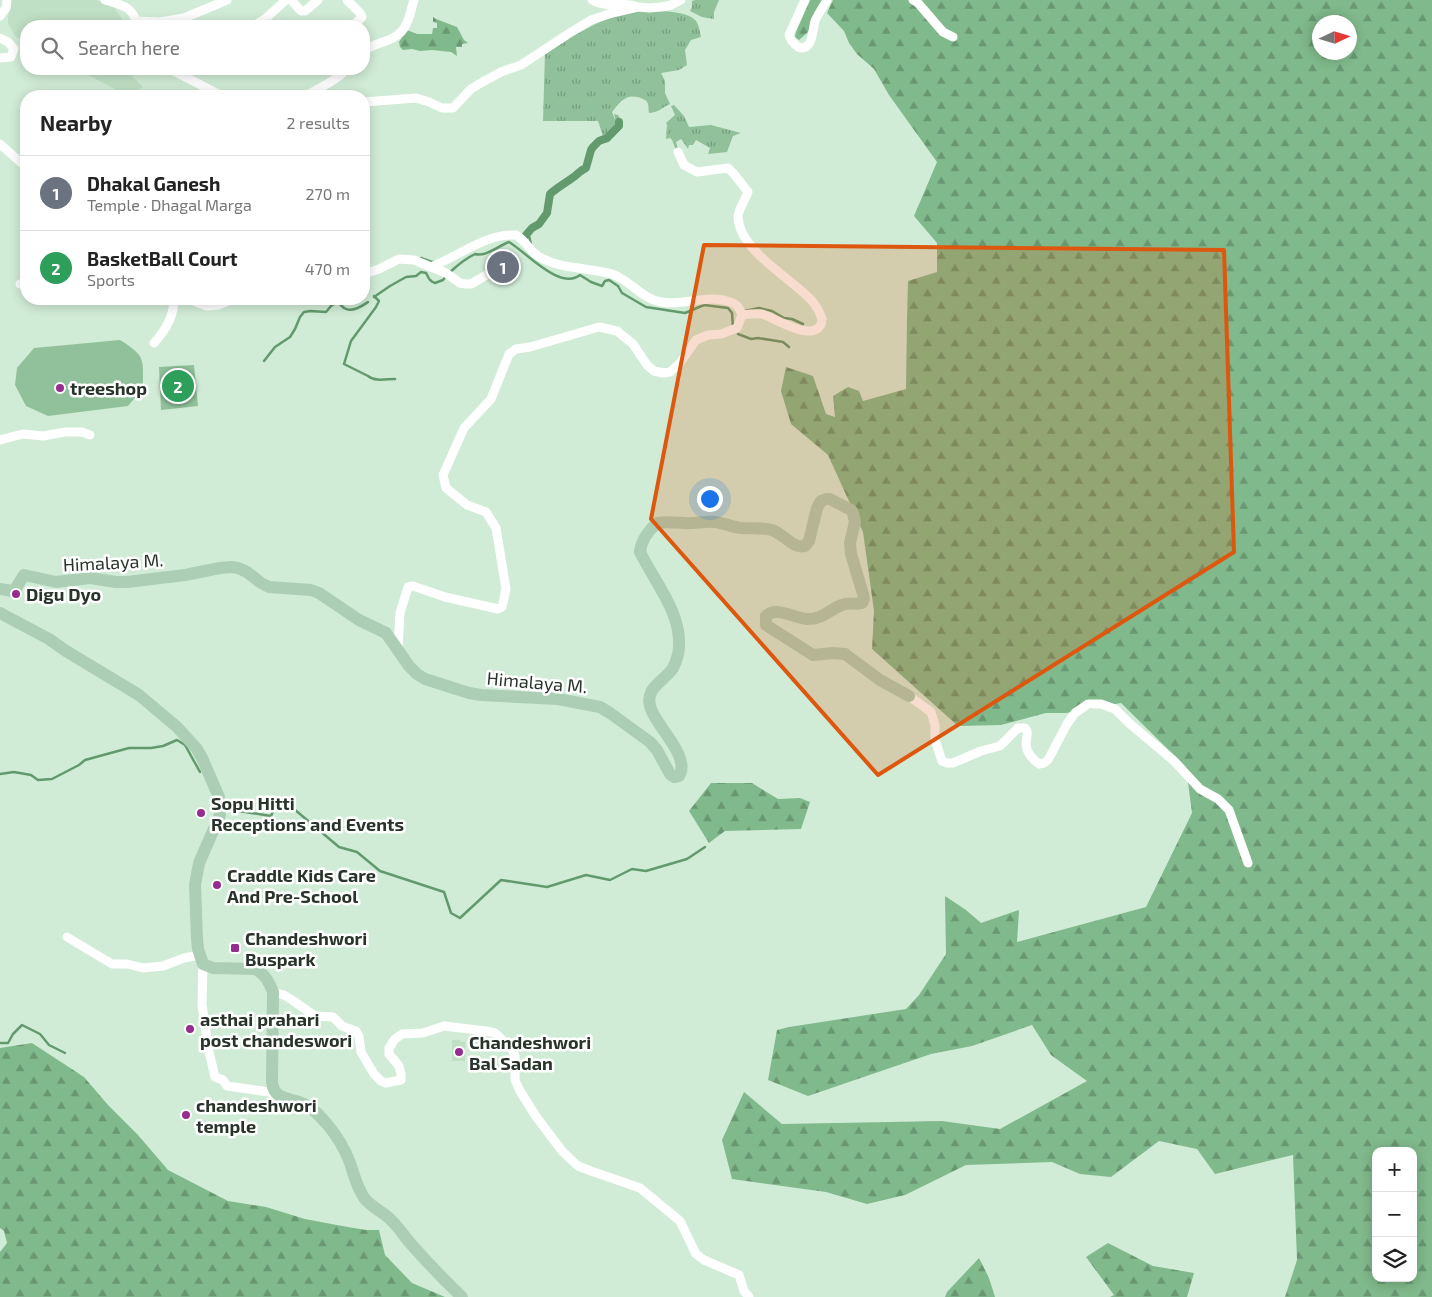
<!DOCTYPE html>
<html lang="en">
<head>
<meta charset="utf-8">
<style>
	:root { --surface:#fff; --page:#f2f2f2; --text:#222; --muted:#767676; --line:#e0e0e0; --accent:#d93025 }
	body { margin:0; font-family:"Exo 2",sans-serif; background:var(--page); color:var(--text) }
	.controls { position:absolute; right:15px; bottom:15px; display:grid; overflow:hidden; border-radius:10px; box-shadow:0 2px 12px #0003 }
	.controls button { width:45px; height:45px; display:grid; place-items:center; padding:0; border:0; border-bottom:1px solid var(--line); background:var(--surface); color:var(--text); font:25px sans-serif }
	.compass { position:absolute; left:1312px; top:15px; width:45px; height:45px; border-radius:50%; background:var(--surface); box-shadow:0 2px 12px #0003; rotate:86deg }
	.you { position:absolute; left:709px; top:498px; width:18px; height:18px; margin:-12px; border:4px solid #fff; border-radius:50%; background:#1a73e8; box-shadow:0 0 0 8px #1a73e833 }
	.badge { display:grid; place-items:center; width:32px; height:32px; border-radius:50%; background:var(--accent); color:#fff; font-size:16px; font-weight:700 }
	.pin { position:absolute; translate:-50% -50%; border:2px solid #fff; box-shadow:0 1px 5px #0006 }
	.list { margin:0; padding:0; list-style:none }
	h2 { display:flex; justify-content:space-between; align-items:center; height:65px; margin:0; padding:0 20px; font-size:21px }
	h2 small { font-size:16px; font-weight:400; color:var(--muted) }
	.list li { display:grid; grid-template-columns:32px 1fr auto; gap:15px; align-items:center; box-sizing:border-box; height:75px; padding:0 20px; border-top:1px solid var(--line) }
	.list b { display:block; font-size:19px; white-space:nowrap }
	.list p { margin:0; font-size:16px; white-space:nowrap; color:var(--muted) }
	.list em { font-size:16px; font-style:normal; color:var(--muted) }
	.icon { flex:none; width:28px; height:28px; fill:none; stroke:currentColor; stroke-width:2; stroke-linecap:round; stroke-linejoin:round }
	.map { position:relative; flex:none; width:1432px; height:1297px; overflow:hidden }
	.search { position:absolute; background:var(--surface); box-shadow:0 2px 12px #0003; left:20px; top:20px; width:350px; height:55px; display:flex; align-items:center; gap:12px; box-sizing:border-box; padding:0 18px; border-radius:20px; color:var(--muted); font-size:19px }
	.panel { position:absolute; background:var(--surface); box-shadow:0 2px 12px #0003; left:20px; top:90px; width:350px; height:215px; border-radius:20px }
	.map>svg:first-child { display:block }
	.built { fill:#c0e0c5 }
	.grass { fill:url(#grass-tufts) }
	.forest { fill:url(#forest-firs); fill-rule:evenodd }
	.garden { fill:#90c19a }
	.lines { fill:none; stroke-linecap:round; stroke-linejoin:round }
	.stream { stroke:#629a6e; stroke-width:2.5 }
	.canal { stroke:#629a6e; stroke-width:8 }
	.street { stroke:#fff; stroke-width:9 }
	.secondary { stroke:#acceb5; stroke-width:12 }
	.marked { fill:#de570e; fill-opacity:0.2; stroke:#de570e; stroke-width:4; stroke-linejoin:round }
	.poi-dot { fill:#952c8f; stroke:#fff; stroke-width:2 }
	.labels { text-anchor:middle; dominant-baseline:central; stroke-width:5; stroke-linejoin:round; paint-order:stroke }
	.poi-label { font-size:18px; font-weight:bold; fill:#28332a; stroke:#fff; text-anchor:start }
	.street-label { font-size:18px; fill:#28332a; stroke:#fff }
</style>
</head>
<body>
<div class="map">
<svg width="1432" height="1297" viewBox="0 0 1432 1297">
	<defs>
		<pattern id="grass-tufts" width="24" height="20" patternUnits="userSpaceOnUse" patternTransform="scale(1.25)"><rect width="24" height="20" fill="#90c19a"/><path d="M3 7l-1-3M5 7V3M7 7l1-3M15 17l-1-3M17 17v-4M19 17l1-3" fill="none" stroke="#769d7e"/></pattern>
		<pattern id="forest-firs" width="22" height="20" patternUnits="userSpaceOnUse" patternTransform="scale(1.25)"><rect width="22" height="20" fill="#80b98b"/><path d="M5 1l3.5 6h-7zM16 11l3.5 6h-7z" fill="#699772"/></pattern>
	</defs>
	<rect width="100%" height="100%" fill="#d1ecd6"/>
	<g class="built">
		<polygon points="11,0 96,0 113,6 127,26 26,26 26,42 15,36 8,24 8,17"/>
		<polygon points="77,69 125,69 143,87 128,96"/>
		<polygon points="452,1040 460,1040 461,1042 465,1042 465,1061 452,1061"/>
	</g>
	<g class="grass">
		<polygon points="695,0 719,0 714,12 714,19 702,17 690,11 692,7 692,1"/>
		<path d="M637,11c14,0 50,-2 59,10 3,4 4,11 5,16l-10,3 -6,10 2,15 -8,5 -18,3 4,8v12l5,11c-9,4 -10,8 -21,9 -1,-3 0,-6 -1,-9 -1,-3 -3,-4 -5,-5 -16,-7 -22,2 -31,13l4,10 -2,-8 4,1 4,7 -2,8 -11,12 -10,2 -10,17 2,3 -3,4 -3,-2c1,-12 7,-23 18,-30l-5,-15h-55l2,-68 22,-14 44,-23z"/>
		<polygon points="674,105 684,116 689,127 711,125 741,133 733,136 727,152 708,154 710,148 696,140 693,145 689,145 688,149 681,139 676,142 679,152 676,150 672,140 670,138 666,139 667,125 666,123 675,115 671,106"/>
	</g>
	<g class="forest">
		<polygon points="810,0 825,0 808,32 799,40 795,37 796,32"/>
		<path d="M833,0h599v1297h-147l12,-37 -4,-105 -78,19 -18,-25 -38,-8 -48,36 -31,-3 -28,-12 -86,3 -61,30 -38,9 -41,-12 -94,-13 -10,-39 22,-48 38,32 160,-3 58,8 87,-48 -36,-26 -19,-30 -60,21 -41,8 -123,42 -40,-16 9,-50 12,-3 117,-18 13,-14 27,-41 -1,-58 21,14 15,13 38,-13 -2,32 129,-35 46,-94 -6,-46 -65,-64 -55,10h-20l-45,12 -43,1 -86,-77 2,-38 -11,-79 -35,-77 -37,-31 -10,-33 5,-24 27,9 13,38 9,3 -2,-21 15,-9 11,4 4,10 43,-12 1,-69 1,-39 29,-9v-29l-23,-27 23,-54 -48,-67 -15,-26 -17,-15 -8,-11 -5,-12 -17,-18zM1320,22h30v30h-30zM1376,1151h37v127h-37z"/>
		<polygon points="433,17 436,19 457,27 464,40 468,43 462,44 462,47 456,47 457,56 451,52 432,50 420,51 412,49 403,50 400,47 399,42 407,30 417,34 432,34 433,28 437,28 437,23 433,22"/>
		<polygon points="711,783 752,783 778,799 800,798 810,802 801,829 725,831 709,843 689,811"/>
		<polygon points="32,1043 84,1077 108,1105 138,1135 168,1170 228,1201 266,1207 305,1219 342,1226 366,1230 379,1230 385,1255 412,1283 445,1297 0,1297 0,1252 7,1243 4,1231 0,1228 0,1048"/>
		<polygon points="1108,1243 1153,1266 1194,1273 1187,1297 1110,1297 1114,1295 1086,1257"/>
		<polygon points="979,1258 989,1278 995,1297 945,1297 947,1292"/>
	</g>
	<g class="garden">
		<path d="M120,340c26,16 23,19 23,48l-15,18 -80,10 -22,-10 -11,-21 2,-17 17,-20z"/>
		<polygon points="194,365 198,406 161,410 159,367"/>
	</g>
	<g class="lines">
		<g class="stream">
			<polyline points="526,235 529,236 531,244"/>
			<polyline points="421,258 432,262 434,262"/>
			<path d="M449,273c9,-8 14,-13 26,-19 11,3 23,-8 34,-12 17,10 51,49 71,33l11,7 11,4 3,-5 4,-1 9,6 4,7 24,14 39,6 19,-8 24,3 4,5 1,14"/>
			<path d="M374,296l5,5 -3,6 -25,34 -7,23 24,12c7,6 18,3 27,3"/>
			<path d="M374,297l16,-11 16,-9 10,-1 5,-4 5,1c3,5 3,8 9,10l8,-3 4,-5"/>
			<polyline points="744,311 759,308 772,311 784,318 792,319 803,324"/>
			<polyline points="738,334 751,339 758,338 777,341 783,342 789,347"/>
			<path d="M264,361l11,-14 15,-10 5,-8 5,-12 4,-5 6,-1 16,1 5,-6 6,-4c3,2 5,4 7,6 8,5 18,-2 24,-6"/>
			<polyline points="0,774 14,772 31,775 38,780 52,779 79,765 85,760 129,748 151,748 163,746 177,740 185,745 200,772"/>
			<path d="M225,807l1,2 45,7c3,-7 4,-11 12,-13l11,6 45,38 18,5 23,19 64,21 7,21 9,5 41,-38 46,7 39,-12 24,5 22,-11 14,2 41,-12 18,-12"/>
			<polyline points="0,1043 8,1043 13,1034 22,1025 40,1034 49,1045 65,1053"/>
		</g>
		<path class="canal" d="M526,235l6,-7 7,-4 8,-11 3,-19c8,-7 17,-12 25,-18 4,-3 6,-6 11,-8l5,-18 2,-3 6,-6 8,-3 12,-12v-4"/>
		<g class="street">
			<path d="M105,0c16,5 29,6 32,26"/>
			<polyline points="291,0 301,11 305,11 318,0"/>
			<polyline points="347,0 360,13 362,17 353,26"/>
			<path d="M592,0c14,8 29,2 43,6"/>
			<path d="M805,0l-16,35c3,8 12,19 20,9 4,-6 4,-16 6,-23 3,-7 8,-14 12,-21"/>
			<polyline points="913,0 918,3 943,32 953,37"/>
			<polyline points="0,16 6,8 7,0"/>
			<polyline points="136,21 160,22 184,18 227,0"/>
			<polyline points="253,26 265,19 286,0"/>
			<polyline points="0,38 8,42 14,49 11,57 0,58"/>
			<path d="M364,51c6,-5 14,-7 22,-10 22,-8 22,-21 28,-41"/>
			<polyline points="170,69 222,96"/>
			<path d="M306,96c14,-9 29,-14 41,-27"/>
			<polyline points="364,102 416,98 429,102 442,108 453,108 471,89 479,84 501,72 521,65 568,34 591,20 612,13 638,7 649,8 661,7 671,5 681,0"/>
			<polyline points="0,144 26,167"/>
			<path d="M678,152l6,13 13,7 31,-4 6,6 14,18c-3,8 -10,18 -10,25 1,34 55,62 75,85 4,5 7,11 9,17 0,2 0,5 -2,7 -11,15 -45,-8 -58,-12 -7,-1 -13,0 -20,1"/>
			<polyline points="364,274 379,269 399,259 414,260 446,273 460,283 466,284 471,284 495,270"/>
			<polyline points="20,284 26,284"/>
			<polyline points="188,299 207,306 218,305 234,299"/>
			<path d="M154,343c11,-12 20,-28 20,-44"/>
			<polyline points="0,440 23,434 43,436 65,432 82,432 90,435"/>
			<path d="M398,649l2,-36 8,-26 5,-1 32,11 53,12 4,-2 4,-18 -10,-61 -10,-16 -19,-7 -21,-17 -3,-13 21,-47 27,-29 18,-45 7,-5 14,-2 69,-20 18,4 16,13 14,21 7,6 9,2 7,-1 10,-9 16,-23 12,-5 13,-1 16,-6 5,-13c-1,-3 -3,-8 -6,-10 -20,-14 -52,2 -75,-3 -19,-3 -31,-22 -49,-28 -24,-7 -52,-4 -74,-18 -8,-5 -13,-16 -22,-21 -32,-1 -55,20 -85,32"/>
			<path d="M909,696l22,16 4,13v15l7,21 5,2h6l28,-12 19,-5 18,-18h7l2,3c1,4 -1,8 -1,12 0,9 6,16 13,21l5,-1 4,-3 19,-36 8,-11 13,-9h13l14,5 14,14 45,38 26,28 18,10 11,11 19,53"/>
			<polyline points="67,937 112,964 127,964 143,968 163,966 184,958 200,955"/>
			<polyline points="203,964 202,1005 209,1052 215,1077 223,1080 227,1086 276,1093"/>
			<polyline points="273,992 284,995 292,1000 315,1016 333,1017 342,1026 356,1031 359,1036 361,1052 374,1074 381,1081 386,1083 401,1080 401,1074 399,1066 389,1054 389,1048 395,1039 402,1034 423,1033 444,1026 486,1031 495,1033 512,1049 515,1056 515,1080 520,1091 535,1115 562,1151 578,1166 591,1171 640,1188 680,1221 696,1254 704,1260 739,1275 744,1291 749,1297"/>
		</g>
		<g class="secondary">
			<path d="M0,589l12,2 4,-3 8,-13 32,7 34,-4 26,4h11l58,-7 35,-7 11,-1 7,1 9,4 14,11 8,4 42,3 8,3 40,27 27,13 23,33 8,8 8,5 44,14 12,2 77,4 42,8 10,6 40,29 7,8 13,24 4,3 5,-1c12,-19 -22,-49 -28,-67 -8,-21 13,-27 22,-41 3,-6 6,-15 6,-22 2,-34 -25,-65 -39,-94 1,-11 9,-22 17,-29 9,-2 18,0 27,0 10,1 20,-2 31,-1 9,1 17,5 26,6 10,1 21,-1 31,2 12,4 21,19 33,16l4,-5 8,-33 4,-7 5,-2h4l21,11 2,3 2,9 -5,21 1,11 12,40 1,5 -2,4c-7,2 -13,-1 -20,2 -12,4 -20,15 -35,14 -13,-1 -30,-13 -41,-3v9l47,30 20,-2 12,1 35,26 29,16"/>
			<path d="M0,613l49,26 17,12 73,44 38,32 20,22 5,9 17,39 1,18 -21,48 -4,22 2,54 1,10 5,15 10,4 42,1c10,5 14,13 18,23l-1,90c2,19 18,15 32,22 9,4 16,12 23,20 10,12 18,25 23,39 4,12 7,25 15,36 7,8 16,12 24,19 8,7 15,18 22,26 16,18 33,36 51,53"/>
		</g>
	</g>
	<path class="marked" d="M704,245l520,5 10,302 -356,223 -227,-256z"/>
	<g class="poi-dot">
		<circle cx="60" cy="388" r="5"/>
		<circle cx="16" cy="594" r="5"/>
		<circle cx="201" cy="813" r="5"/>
		<circle cx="217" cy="885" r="5"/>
		<rect x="230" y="943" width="10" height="10" rx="2.5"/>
		<circle cx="190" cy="1029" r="5"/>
		<circle cx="459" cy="1052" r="5"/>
		<circle cx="186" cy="1115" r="5"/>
	</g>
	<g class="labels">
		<g class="poi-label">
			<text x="70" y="388">treeshop</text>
			<text x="26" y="594">Digu Dyo</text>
			<text x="211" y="803">Sopu Hitti<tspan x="211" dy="21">Receptions and Events</tspan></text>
			<text x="227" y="875">Craddle Kids Care<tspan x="227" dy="21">And Pre-School</tspan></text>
			<text x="245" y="938">Chandeshwori<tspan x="245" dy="21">Buspark</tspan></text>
			<text x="200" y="1019">asthai prahari<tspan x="200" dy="21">post chandeswori</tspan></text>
			<text x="469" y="1042">Chandeshwori<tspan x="469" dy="21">Bal Sadan</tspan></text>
			<text x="196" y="1105">chandeshwori<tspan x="196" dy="21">temple</tspan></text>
		</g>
		<g class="street-label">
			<text transform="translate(113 562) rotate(-3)">Himalaya M.</text>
			<text transform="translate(537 682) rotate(5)">Himalaya M.</text>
		</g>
	</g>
</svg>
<div class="controls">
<button>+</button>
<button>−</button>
<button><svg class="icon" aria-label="layers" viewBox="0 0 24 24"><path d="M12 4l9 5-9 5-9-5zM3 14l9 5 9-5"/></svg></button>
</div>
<svg class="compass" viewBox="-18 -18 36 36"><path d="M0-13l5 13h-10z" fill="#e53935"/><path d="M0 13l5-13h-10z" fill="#767676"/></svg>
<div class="you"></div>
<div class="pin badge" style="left:503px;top:267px;background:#6b7280">1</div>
<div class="pin badge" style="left:178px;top:386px;background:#2e9e5b">2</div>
<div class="search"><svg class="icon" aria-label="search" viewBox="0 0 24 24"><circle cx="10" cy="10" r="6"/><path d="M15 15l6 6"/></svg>Search here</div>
<section class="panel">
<h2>Nearby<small>2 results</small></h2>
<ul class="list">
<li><span class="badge" style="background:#6b7280">1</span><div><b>Dhakal Ganesh</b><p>Temple · Dhagal Marga</p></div><em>270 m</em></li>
<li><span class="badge" style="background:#2e9e5b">2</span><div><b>BasketBall Court</b><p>Sports</p></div><em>470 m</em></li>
</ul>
</section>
</div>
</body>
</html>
